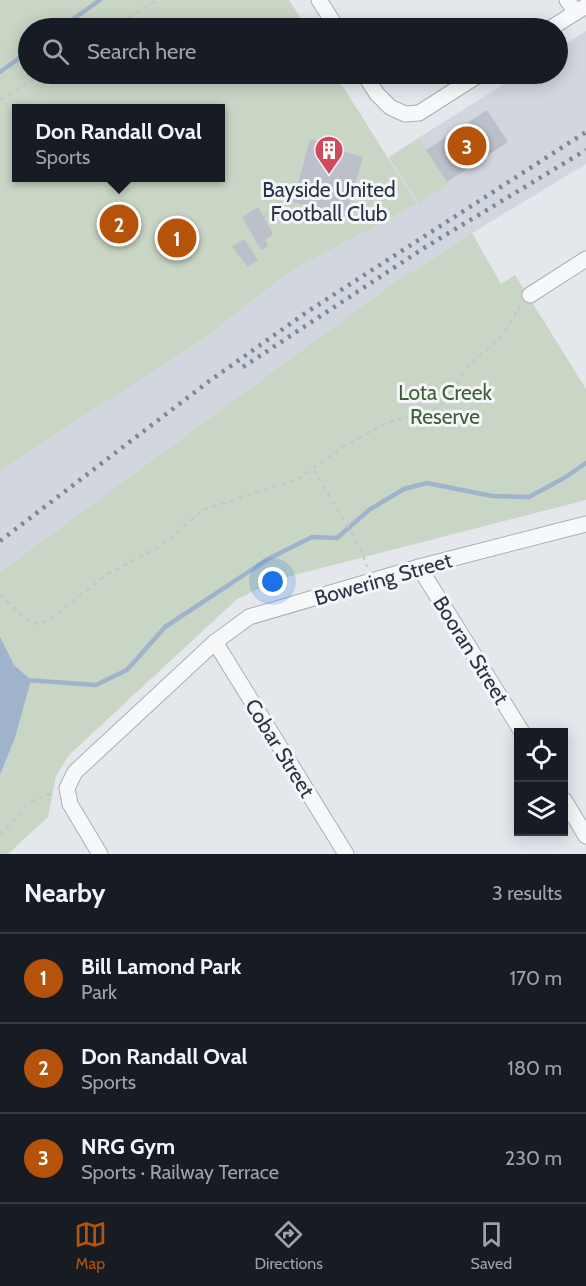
<!DOCTYPE html>
<html lang="en">
<head>
<meta charset="utf-8">
<style>
	:root { --surface:#171b24; --page:#242831; --text:#f1f3f6; --muted:#9ea1a6; --line:#363941; --accent:#b45309 }
	body { margin:0; font-family:Cabin,sans-serif; background:var(--page); color:var(--text) }
	.controls { position:absolute; right:18px; bottom:18px; display:grid; overflow:hidden; border-radius:0px; box-shadow:0 3px 15px #0003 }
	.controls button { width:54px; height:54px; display:grid; place-items:center; padding:0; border:0; border-bottom:2px solid var(--line); background:var(--surface); color:var(--text); font:30px sans-serif }
	.you { position:absolute; left:273px; top:582px; width:21px; height:21px; margin:-15px; border:4px solid #fff; border-radius:50%; background:#1a73e8; box-shadow:0 0 0 9px #1a73e833 }
	.badge { display:grid; place-items:center; width:39px; height:39px; border-radius:50%; background:var(--accent); color:#fff; font-size:20px; font-weight:700 }
	.pin { position:absolute; translate:-50% -50%; border:3px solid #fff; box-shadow:0 2px 6px #0006 }
	.popup { position:absolute; left:12px; top:104px; width:213px; height:78px; box-sizing:border-box; display:grid; place-content:center; border-radius:0px; background:var(--surface); filter:drop-shadow(0 2px 4px #0005); font-size:20px; white-space:nowrap; color:var(--muted) }
	.popup b { font-size:22px; color:var(--text) }
	.popup::after { content:''; position:absolute; left:50%; top:100%; margin-left:-12px; border:12px solid transparent; border-top-color:var(--surface) }
	.list { margin:0; padding:0; list-style:none }
	h2 { display:flex; justify-content:space-between; align-items:center; height:78px; margin:0; padding:0 24px; font-size:26px }
	h2 small { font-size:20px; font-weight:400; color:var(--muted) }
	.list li { display:grid; grid-template-columns:39px 1fr auto; gap:18px; align-items:center; box-sizing:border-box; height:90px; padding:0 24px; border-top:2px solid var(--line) }
	.list b { display:block; font-size:22px; white-space:nowrap }
	.list p { margin:0; font-size:20px; white-space:nowrap; color:var(--muted) }
	.list em { font-size:20px; font-style:normal; color:var(--muted) }
	.icon { flex:none; width:33px; height:33px; fill:none; stroke:currentColor; stroke-width:2; stroke-linecap:round; stroke-linejoin:round }
	.map { position:relative; flex:none; width:586px; height:854px; overflow:hidden }
	.search { position:absolute; background:var(--surface); box-shadow:0 3px 15px #0003; left:18px; right:18px; top:18px; height:66px; display:flex; align-items:center; gap:15px; box-sizing:border-box; padding:0 21px; border-radius:33px; color:var(--muted); font-size:22px }
	.sheet { height:348px; background:var(--surface) }
	nav { display:flex; justify-content:space-around; align-items:center; box-sizing:border-box; height:84px; border-top:2px solid var(--line); background:var(--surface); font-size:16px; color:var(--muted) }
	nav a { display:grid; justify-items:center; gap:3px }
	nav .on { color:var(--accent) }
	.map>svg:first-child { display:block }
	.built { fill:#d2d6de }
	.green { fill:#c9d6c5; fill-rule:evenodd }
	.water { fill:#9fb4cc }
	.lines { fill:none; stroke-linecap:round; stroke-linejoin:round }
	.stream { stroke:#9fb4cc; stroke-width:4.5 }
	.building { fill:#bbc0ca }
	.minor-casing { stroke:#a9aeb7; stroke-width:17 }
	.path { stroke:#c2c5cb; stroke-width:2; stroke-dasharray:4.5 4.5; stroke-linecap:butt }
	.minor { stroke:#f7f8fa; stroke-width:15 }
	.rail { stroke:#7d8696; stroke-width:4.5; stroke-dasharray:3 6; stroke-linecap:butt }
	.labels { text-anchor:middle; dominant-baseline:central; stroke-width:6; stroke-linejoin:round; paint-order:stroke }
	.poi-label { font-size:21px; fill:#2b3445; stroke:#f4f6f9 }
	.park-label { font-size:21px; fill:#3f6138; stroke:#f4f6f9 }
	.street-label { font-size:21px; fill:#2b3445; stroke:#f4f6f9 }
</style>
</head>
<body>
<div class="map">
<svg width="586" height="854" viewBox="0 0 586 854">
	<rect width="100%" height="100%" fill="#e4e7ec"/>
	<polygon class="built" points="586,31 586,164 472,233 388,287 0,572 0,470 199,342 291,271 417,204 388,157 520,74 558,74 558,49"/>
	<g class="green">
		<path d="M0,0h289l18,28h-279v46h307l82,130 -126,67 -92,71 -199,128zM17,109h204v69h-204z"/>
		<polygon points="419,139 448,184 419,203 390,158"/>
		<polygon points="472,233 501,284 515,275 586,389 586,500 279,579 237,599 69,755 56,776 48,817 8,854 0,854 0,775 15,738 23,706 0,648 0,572 388,287"/>
	</g>
	<polygon class="water" points="0,637 14,665 31,680 15,738 0,775"/>
	<g class="lines">
		<g class="stream">
			<polyline points="61,28 100,0"/>
			<polyline points="0,72 28,52"/>
			<polyline points="26,680 96,685 127,670 165,627 268,559 312,537 337,538 369,510 404,489 427,483 492,496 529,497 564,478 586,463"/>
		</g>
	</g>
	<g class="building">
		<polygon points="487,110 508,142 447,182 426,150"/>
		<polygon points="310,139 333,145 333,148 363,157 346,216 293,202"/>
		<polygon points="258,207 273,234 265,240 268,246 261,250 242,217"/>
		<polygon points="244,239 258,260 248,267 232,247"/>
	</g>
	<g class="lines">
		<g class="minor-casing">
			<g id="minor">
				<polyline points="319,0 337,28"/>
				<polyline points="567,0 576,12"/>
				<polyline points="551,28 586,6"/>
				<polyline points="364,74 377,94 390,107 405,114 419,113 480,74"/>
				<polyline points="530,295 586,259"/>
				<polyline points="419,567 522,732"/>
				<polyline points="215,642 346,854"/>
				<polyline points="564,800 586,836"/>
				<polyline points="100,854 70,804 67,788 75,772 215,642 249,617 419,567 586,524"/>
			</g>
		</g>
		<g class="path">
			<polyline points="113,28 157,0"/>
			<polyline points="0,100 42,74"/>
			<polyline points="264,217 286,196 295,194"/>
			<polyline points="314,470 361,549 367,567"/>
			<polyline points="0,594 27,620 36,624 49,620 106,575 161,546 203,510 298,479 343,447 386,423 431,411 444,403 467,367 503,335 520,306"/>
			<polyline points="0,835 30,802 53,793"/>
		</g>
		<use href="#minor" class="minor"/>
		<g class="rail">
			<polyline points="243,367 424,248 586,150"/>
			<polyline points="0,541 208,382 307,312 586,132"/>
		</g>
	</g>
	<defs>
		<g id="building-pin" transform="scale(1.5)"><path d="M0 17L-7.5 6A9.5 9.5 0 1 1 7.5 6Z" fill="#d1495b" stroke="#f4f6f9"/><path d="M-4-6H4V6H1V3H-1V6H-4ZM-2.5-4.3h1.7v1.8h-1.7ZM.8-4.3h1.7v1.8H.8ZM-2.5-1h1.7V.8h-1.7ZM.8-1h1.7V.8H.8Z" fill="#fff"/></g>
	</defs>
	<g fill-rule="evenodd">
		<use href="#building-pin" x="329" y="150"/>
	</g>
	<g class="labels">
		<g class="poi-label">
			<text x="329" y="189">Bayside United<tspan x="329" dy="24">Football Club</tspan></text>
		</g>
		<g class="park-label">
			<text x="445" y="392">Lota Creek<tspan x="445" dy="24">Reserve</tspan></text>
		</g>
		<g class="street-label">
			<text transform="translate(383 579) rotate(-16)">Bowering Street</text>
			<text transform="translate(471 650) rotate(58)">Booran Street</text>
			<text transform="translate(280 748) rotate(58)">Cobar Street</text>
		</g>
	</g>
</svg>
<div class="controls">
<button><svg class="icon" aria-label="locate" viewBox="0 0 24 24"><circle cx="12" cy="12" r="6"/><path d="M12 2v4M12 18v4M2 12h4M18 12h4"/></svg></button>
<button><svg class="icon" aria-label="layers" viewBox="0 0 24 24"><path d="M12 4l9 5-9 5-9-5zM3 14l9 5 9-5"/></svg></button>
</div>
<div class="you"></div>
<div class="pin badge" style="left:177px;top:238px">1</div>
<div class="pin badge" style="left:119px;top:224px">2</div>
<div class="popup"><b>Don Randall Oval</b>Sports</div>
<div class="pin badge" style="left:467px;top:146px">3</div>
<div class="search"><svg class="icon" aria-label="search" viewBox="0 0 24 24"><circle cx="10" cy="10" r="6"/><path d="M15 15l6 6"/></svg>Search here</div>
</div>
<section class="sheet">
<h2>Nearby<small>3 results</small></h2>
<ul class="list">
<li><span class="badge">1</span><div><b>Bill Lamond Park</b><p>Park</p></div><em>170 m</em></li>
<li><span class="badge">2</span><div><b>Don Randall Oval</b><p>Sports</p></div><em>180 m</em></li>
<li><span class="badge">3</span><div><b>NRG Gym</b><p>Sports · Railway Terrace</p></div><em>230 m</em></li>
</ul>
</section>
<nav>
<a class="on"><svg class="icon" aria-label="map" viewBox="0 0 24 24"><path d="M3 6l6-2 6 2 6-2v14l-6 2-6-2-6 2zM9 4v14M15 6v14"/></svg>Map</a>
<a><svg class="icon" aria-label="directions" viewBox="0 0 24 24"><path d="M12 3l9 9-9 9-9-9zM9 14v-3h6M13 9l2 2-2 2"/></svg>Directions</a>
<a><svg class="icon" aria-label="saved" viewBox="0 0 24 24"><path d="M7 4h10v16l-5-4-5 4z"/></svg>Saved</a>
</nav>
</body>
</html>
